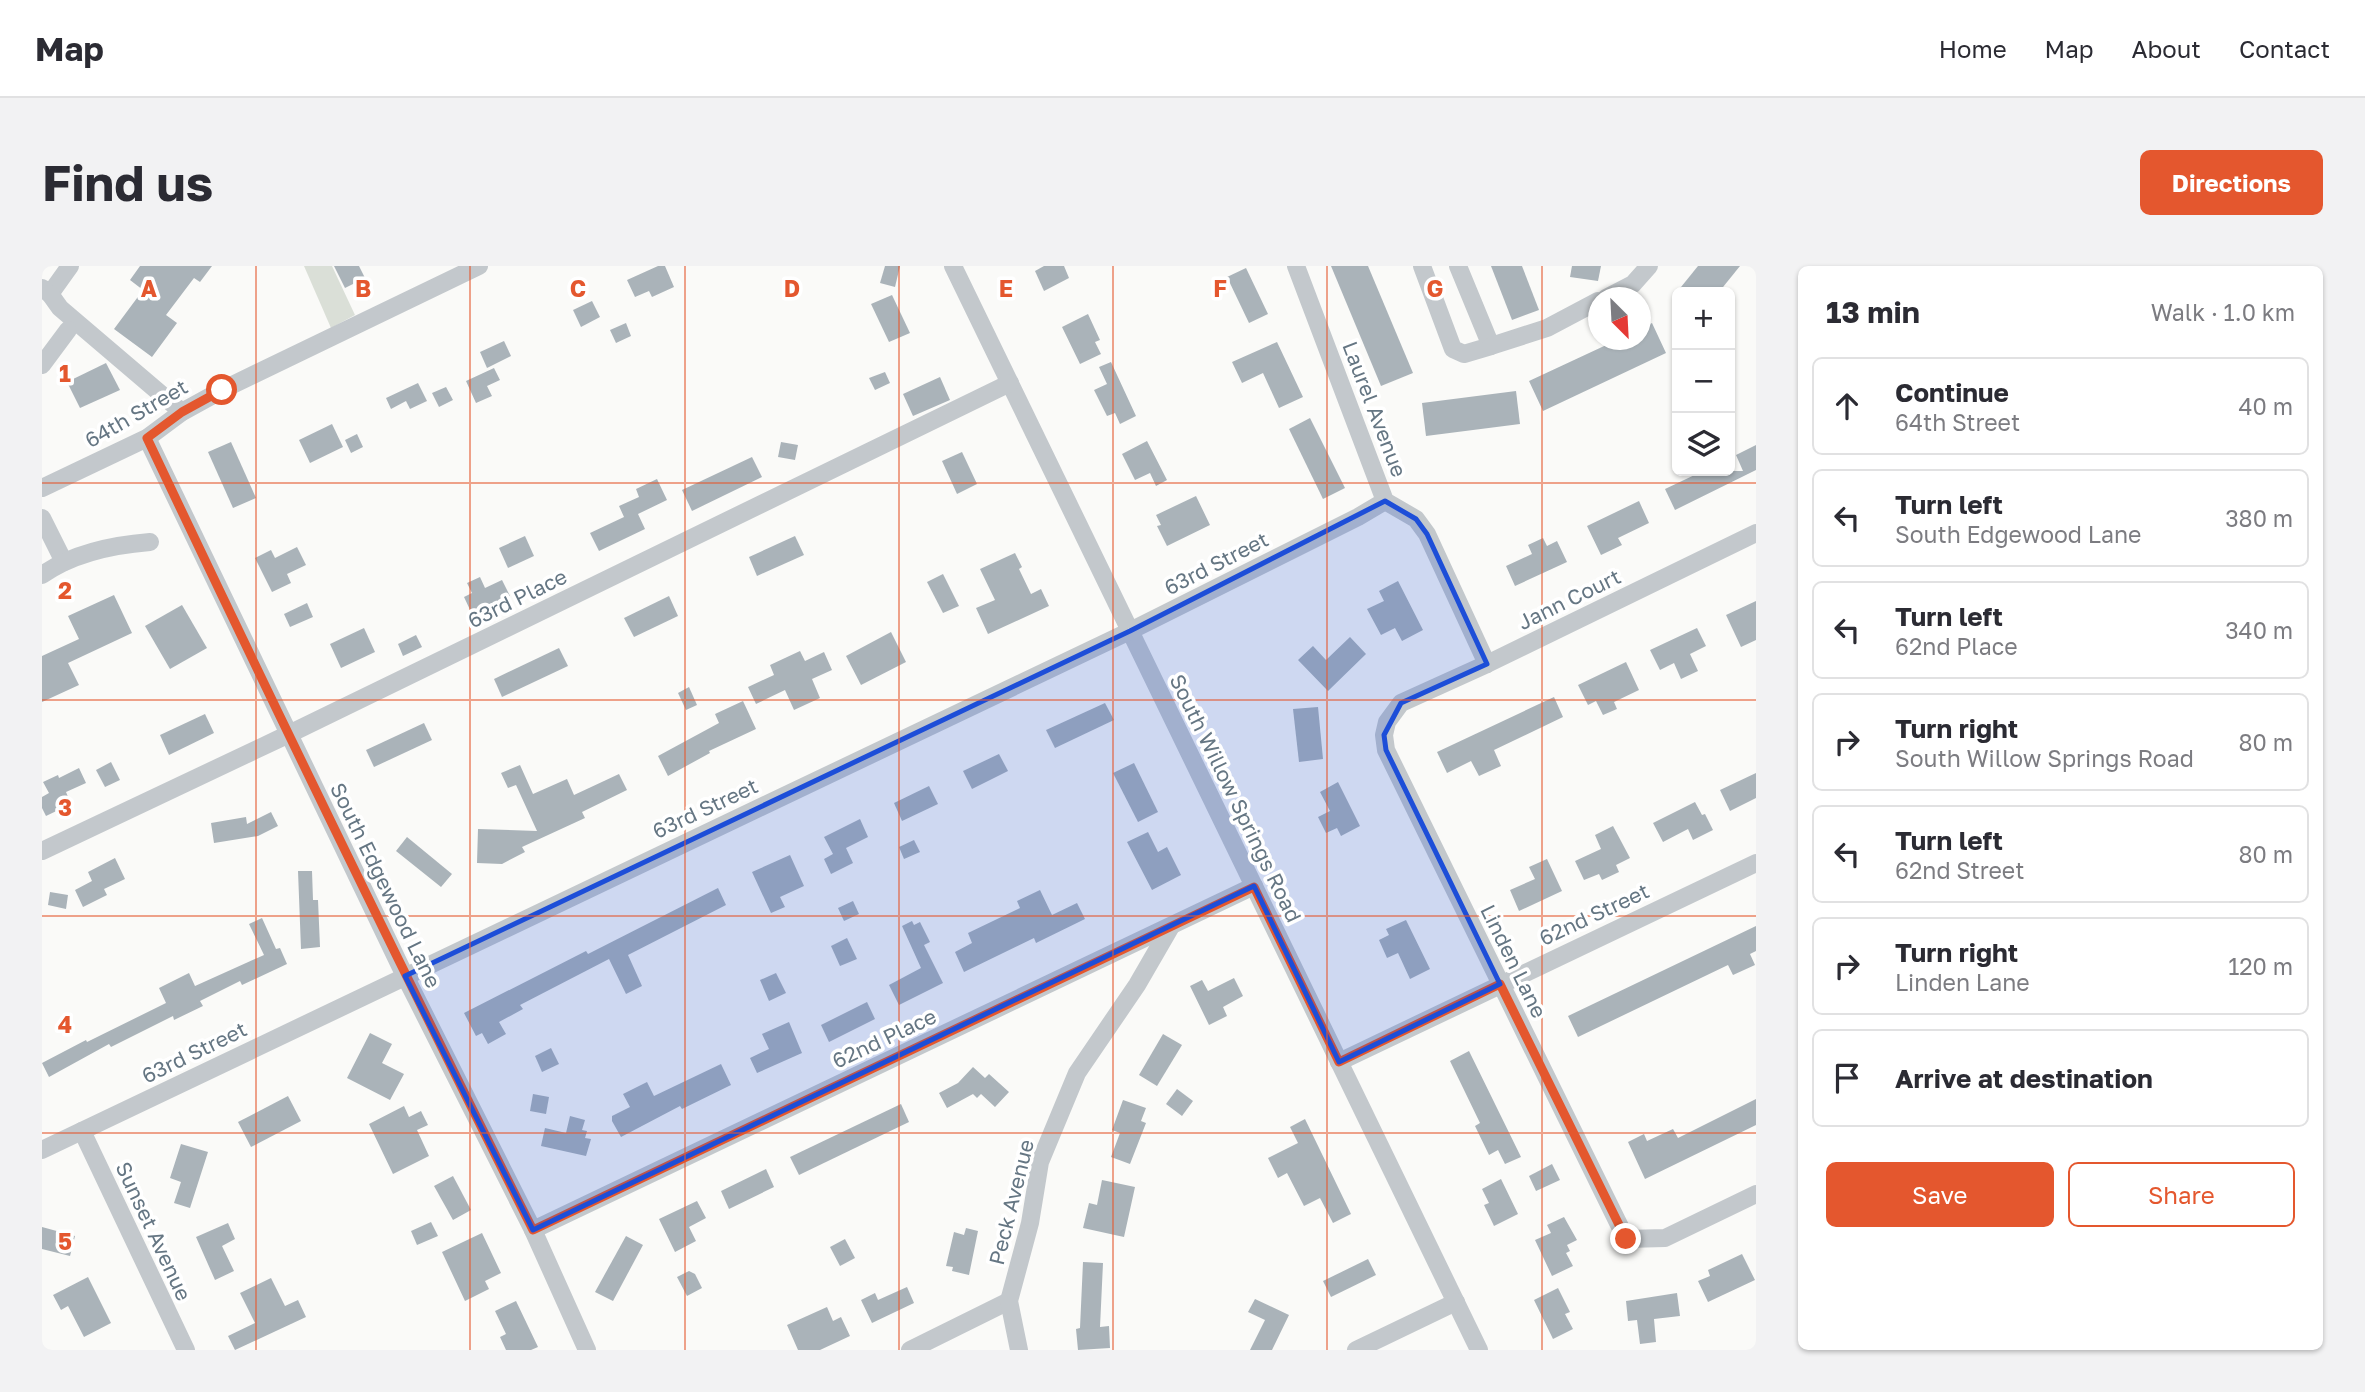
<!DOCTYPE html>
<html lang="en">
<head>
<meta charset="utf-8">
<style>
	:root { --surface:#fff; --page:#f2f2f3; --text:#2b2b33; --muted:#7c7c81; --line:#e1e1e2; --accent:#e4572e }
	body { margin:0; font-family:"Golos Text",sans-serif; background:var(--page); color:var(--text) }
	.controls { position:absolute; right:21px; top:21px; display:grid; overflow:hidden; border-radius:10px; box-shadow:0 2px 5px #0004 }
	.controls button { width:63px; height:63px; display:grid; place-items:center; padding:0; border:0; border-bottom:2px solid var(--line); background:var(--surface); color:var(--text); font:35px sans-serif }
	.compass { position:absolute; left:1546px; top:21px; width:63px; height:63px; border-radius:50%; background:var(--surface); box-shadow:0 2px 5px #0004; rotate:156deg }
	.stop { position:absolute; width:21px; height:21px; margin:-16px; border:5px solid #e4572e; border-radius:50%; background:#fff }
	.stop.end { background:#e4572e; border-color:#fff; box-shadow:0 2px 7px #0008 }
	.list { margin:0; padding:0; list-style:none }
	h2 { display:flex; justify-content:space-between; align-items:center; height:91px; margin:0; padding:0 28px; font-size:30px }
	h2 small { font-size:23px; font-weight:400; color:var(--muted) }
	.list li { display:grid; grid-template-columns:46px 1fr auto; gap:21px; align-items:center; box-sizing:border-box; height:98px; margin:0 14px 14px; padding:0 14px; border:2px solid var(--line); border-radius:10px }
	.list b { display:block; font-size:26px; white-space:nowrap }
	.list p { margin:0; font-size:23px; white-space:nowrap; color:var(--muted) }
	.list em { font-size:23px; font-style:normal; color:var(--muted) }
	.actions { display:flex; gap:14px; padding:21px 28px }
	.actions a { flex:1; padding:16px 0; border:2px solid var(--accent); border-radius:10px; text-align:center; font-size:24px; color:var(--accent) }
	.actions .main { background:var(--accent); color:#fff }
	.icon { flex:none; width:38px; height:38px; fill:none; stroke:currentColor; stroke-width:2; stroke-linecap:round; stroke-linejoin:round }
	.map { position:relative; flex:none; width:1714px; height:1084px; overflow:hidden; border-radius:10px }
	header { display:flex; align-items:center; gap:42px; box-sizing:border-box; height:98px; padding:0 35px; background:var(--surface); border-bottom:2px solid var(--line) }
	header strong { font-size:33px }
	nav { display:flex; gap:38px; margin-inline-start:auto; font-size:24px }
	.intro { display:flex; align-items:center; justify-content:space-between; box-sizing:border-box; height:168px; padding:0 42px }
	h1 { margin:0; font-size:49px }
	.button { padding:18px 32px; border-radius:10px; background:var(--accent); color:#fff; font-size:24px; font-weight:700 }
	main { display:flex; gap:42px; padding:0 42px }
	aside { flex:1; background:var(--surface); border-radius:10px; box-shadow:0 2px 5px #0004 }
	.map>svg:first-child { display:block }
	.green { fill:#dadfd7 }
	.building { fill:#aab3b9 }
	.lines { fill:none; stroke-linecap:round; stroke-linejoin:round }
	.minor { stroke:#c3c8cc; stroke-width:18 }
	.route { stroke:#e4572e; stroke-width:9 }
	.marked { fill:#1d4ed8; fill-opacity:0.2; stroke:#1d4ed8; stroke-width:5; stroke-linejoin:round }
	.grid { fill:none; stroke:#e4572e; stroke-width:2; stroke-opacity:0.55 }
	.labels { text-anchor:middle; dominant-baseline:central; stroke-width:7; stroke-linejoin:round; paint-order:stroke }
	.street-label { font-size:21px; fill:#657683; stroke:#fff }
	.grid-label { font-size:23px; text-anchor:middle; font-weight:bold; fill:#e4572e; stroke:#fff; stroke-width:7; stroke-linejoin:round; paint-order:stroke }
</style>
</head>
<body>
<header>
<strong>Map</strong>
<nav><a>Home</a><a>Map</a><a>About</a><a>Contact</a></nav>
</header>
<div class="intro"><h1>Find us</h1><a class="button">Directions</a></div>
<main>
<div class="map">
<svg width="1714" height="1084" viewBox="0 0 1714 1084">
	<rect width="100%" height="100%" fill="#fafaf8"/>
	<polygon class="green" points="262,0 290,0 313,49 289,62"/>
	<g class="building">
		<polygon points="98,0 170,0 158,16 152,12 124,49 135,57 110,91 72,63 101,24 88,14"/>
		<polygon points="292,0 317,0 323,12 303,22"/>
		<polygon points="616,0 623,0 632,21 610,31 607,25 593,31 585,14"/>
		<polygon points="843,0 858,0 853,21 838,17"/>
		<polygon points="1002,0 1022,0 1027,12 1002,25 993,5"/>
		<polygon points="1289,0 1326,0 1371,107 1339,120"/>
		<polygon points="1449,0 1480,0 1497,44 1470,54"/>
		<polygon points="1530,0 1559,0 1556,15 1528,11"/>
		<polygon points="1656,0 1698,0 1677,26 1635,26"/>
		<polygon points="1204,2 1226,48 1207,57 1185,11"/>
		<polygon points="850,29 868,67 847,76 829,38"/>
		<polygon points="550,35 558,51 539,61 531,44"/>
		<polygon points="1046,48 1058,74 1053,76 1059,88 1038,98 1020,61"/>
		<polygon points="584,57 589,70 574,77 568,64"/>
		<polygon points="1610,57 1624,87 1501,145 1487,115 1575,74 1599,74 1599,62"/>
		<polygon points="462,75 469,90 445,102 438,86"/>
		<polygon points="1235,76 1261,131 1237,142 1221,107 1200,117 1190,96"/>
		<polygon points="1069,96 1094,150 1078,158 1073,147 1065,150 1052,124 1065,118 1057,101"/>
		<polygon points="64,97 78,124 38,142 25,116"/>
		<polygon points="452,102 458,114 445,120 450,130 434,137 424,115"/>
		<polygon points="843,106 848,117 833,124 827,112"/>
		<polygon points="898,111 908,134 871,150 861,128"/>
		<polygon points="376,117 385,135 368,143 364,135 349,143 344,132"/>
		<polygon points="404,121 411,134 397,141 390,127"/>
		<polygon points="1474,125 1478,158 1384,170 1380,137"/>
		<polygon points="1268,152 1303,222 1281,233 1247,163"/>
		<polygon points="290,158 301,181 268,197 257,174"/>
		<polygon points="315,168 321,181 309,187 303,174"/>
		<polygon points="1105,175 1125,214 1114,220 1108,207 1093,214 1080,188"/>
		<polygon points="189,176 214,232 191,242 166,186"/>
		<polygon points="739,176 756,179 753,194 736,191"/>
		<polygon points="1714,179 1714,204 1633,244 1623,223 1661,205 1701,205 1694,189"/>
		<polygon points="920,186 935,218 915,228 900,195"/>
		<polygon points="710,191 720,211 650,245 640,224"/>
		<polygon points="615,213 625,234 596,248 603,263 557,285 548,267 582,251 577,240 597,231 594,223"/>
		<polygon points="1154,230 1168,259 1125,280 1115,260 1119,259 1114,249"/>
		<polygon points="1597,235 1607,257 1576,272 1580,279 1559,289 1545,260"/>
		<polygon points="483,270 492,290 466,302 457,282"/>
		<polygon points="753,270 762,289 715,310 707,291"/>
		<polygon points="1501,272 1505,280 1515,275 1525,296 1473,320 1464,300 1490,288 1486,279"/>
		<polygon points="255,281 264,299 245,308 249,317 230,326 213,292 229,284 233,292"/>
		<polygon points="973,287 980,301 977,303 989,328 999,323 1007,340 946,368 934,342 953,334 938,303"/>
		<polygon points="901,308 917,340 901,347 885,316"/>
		<polygon points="438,311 443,322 460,314 468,330 430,348 422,331 430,327 425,317"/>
		<polygon points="1356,315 1381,364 1360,375 1353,362 1339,369 1325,343 1342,335 1337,325"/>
		<polygon points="72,329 90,367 26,397 37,419 0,436 0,390 37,373 26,350"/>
		<polygon points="627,330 636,350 592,371 582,352"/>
		<polygon points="1714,335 1714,374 1699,381 1684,349"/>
		<polygon points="265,337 271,351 248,361 242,348"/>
		<polygon points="140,339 165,382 128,403 103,360"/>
		<polygon points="322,362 333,386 299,402 288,378"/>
		<polygon points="1655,362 1664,380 1648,388 1656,405 1639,413 1632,397 1618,404 1608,384"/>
		<polygon points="849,366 864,396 819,419 804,390"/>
		<polygon points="374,369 380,381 361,390 356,378"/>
		<polygon points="1308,371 1324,388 1286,425 1256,394 1271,380 1284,394"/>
		<polygon points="517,382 526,400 460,431 452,413"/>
		<polygon points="758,385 763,395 782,386 790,404 770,413 778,432 752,444 743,424 714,438 706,421 732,409 728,399"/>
		<polygon points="1584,396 1597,424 1572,436 1575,443 1561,449 1554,435 1546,439 1536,419"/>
		<polygon points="647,421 655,439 644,444 636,427"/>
		<polygon points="1512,431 1521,451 1452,484 1459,500 1437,510 1429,495 1405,507 1395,486"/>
		<polygon points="701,435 714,463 667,485 668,487 626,510 616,490 677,457 673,448"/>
		<polygon points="1063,437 1072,454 1013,482 1004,464"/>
		<polygon points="1276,441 1281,493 1257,496 1251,443"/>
		<polygon points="163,448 172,467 127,489 118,469"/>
		<polygon points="382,457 390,474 332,501 324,484"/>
		<polygon points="957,488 966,505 930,523 921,505"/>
		<polygon points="69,496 78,514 63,521 54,504"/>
		<polygon points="1092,497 1116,546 1096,556 1071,507"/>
		<polygon points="478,499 491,528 525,513 532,529 577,508 585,524 540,546 543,552 480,581 483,586 460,598 435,597 436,563 495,565 474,519 466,522 459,507"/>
		<polygon points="37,502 44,517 24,526 29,538 4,550 0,542 0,531 7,527 1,516 16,509 17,512"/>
		<polygon points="1714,507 1714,532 1688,545 1678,524"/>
		<polygon points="1296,516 1318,560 1299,570 1295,562 1284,567 1276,551 1288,545 1278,526"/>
		<polygon points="887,520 896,538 860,555 852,537"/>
		<polygon points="1653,536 1660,549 1663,548 1671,564 1651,574 1646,563 1621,576 1611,557"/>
		<polygon points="229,546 236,560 216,570 172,577 169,557 204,551 205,558"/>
		<polygon points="818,553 826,571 804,582 811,597 789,608 782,593 791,588 782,571"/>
		<polygon points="1571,560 1588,592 1574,599 1577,606 1560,614 1557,608 1542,614 1533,595 1559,583 1553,569"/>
		<polygon points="1106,566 1116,586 1125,581 1139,609 1110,624 1085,576"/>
		<polygon points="365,571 410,608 399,621 354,585"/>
		<polygon points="872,574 878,586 862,593 857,581"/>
		<polygon points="748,589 762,620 738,631 743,641 729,647 710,606"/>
		<polygon points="73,592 83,613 62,623 65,629 41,641 33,624 50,615 46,606"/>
		<polygon points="1505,593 1520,625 1477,645 1468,624 1493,613 1487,601"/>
		<polygon points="256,605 270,605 271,634 276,634 278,681 259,683"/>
		<polygon points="676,622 684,639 586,689 600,720 584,728 567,693 478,739 481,743 457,756 464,768 446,778 440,767 434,770 422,747 544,685 546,688"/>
		<polygon points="998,624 1010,649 1035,637 1043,653 994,677 992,672 922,706 913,686 930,677 926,667 978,642 975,635"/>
		<polygon points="8,626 26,629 24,643 6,639"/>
		<polygon points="811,635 817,648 802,655 796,642"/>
		<polygon points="220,652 234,683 238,682 245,698 200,719 198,715 158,735 161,740 132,754 131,750 69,781 67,778 7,811 0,797 44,774 45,776 124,737 117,722 147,707 153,720 222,689 207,658"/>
		<polygon points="1364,654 1388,703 1368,713 1356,687 1345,692 1337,674 1347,669 1344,663"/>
		<polygon points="870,655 872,659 878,656 888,676 882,679 901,717 857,739 847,719 879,702 860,660"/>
		<polygon points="1714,660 1714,685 1708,688 1713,699 1691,709 1686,699 1536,771 1526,750"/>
		<polygon points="805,672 815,693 798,700 789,680"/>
		<polygon points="734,707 744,727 727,735 718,714"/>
		<polygon points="1192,712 1201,730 1181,741 1185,750 1167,759 1148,720 1160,714 1166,725"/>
		<polygon points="825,736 833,753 787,776 779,759"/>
		<polygon points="747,756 760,787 715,807 708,792 727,783 720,768"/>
		<polygon points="328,767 350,778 340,797 362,808 348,834 305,812"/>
		<polygon points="1121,768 1140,779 1115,820 1097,809"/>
		<polygon points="509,782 517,798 500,806 493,790"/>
		<polygon points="1427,785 1479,891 1463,898 1456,884 1447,889 1433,860 1438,857 1408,795"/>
		<polygon points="679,798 689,819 640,843 638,840 579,871 570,855 570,850 588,841 581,828 605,816 612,830"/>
		<polygon points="931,801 943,812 947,808 967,826 953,841 939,828 935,832 931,828 905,842 897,827 916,817"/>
		<polygon points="1135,823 1151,835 1140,850 1124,838"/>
		<polygon points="491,828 507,831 504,848 488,845"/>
		<polygon points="246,830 259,855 209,881 196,856"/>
		<polygon points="1714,833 1714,859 1603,913 1586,876 1602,868 1605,875 1631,863 1636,872"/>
		<polygon points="1081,834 1104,842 1099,855 1104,857 1088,898 1069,891 1078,867 1070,864"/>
		<polygon points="859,838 867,856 757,909 748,891"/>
		<polygon points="362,840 367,851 379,845 386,859 375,864 387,890 351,908 327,858"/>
		<polygon points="528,850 543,854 540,864 545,865 543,872 549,873 544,890 499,880 503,862 524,867"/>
		<polygon points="1263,853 1309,948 1291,957 1278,932 1262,940 1245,907 1236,912 1226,892 1256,877 1248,861"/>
		<polygon points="139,878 166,886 148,942 132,937 139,916 128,912"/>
		<polygon points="1510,898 1518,914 1494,925 1487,910"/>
		<polygon points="724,903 732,921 687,943 679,925"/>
		<polygon points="411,910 429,944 411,954 392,920"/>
		<polygon points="1459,913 1476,948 1452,960 1442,939 1447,937 1440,923"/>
		<polygon points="1060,914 1093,921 1082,971 1041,962 1047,937 1055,939"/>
		<polygon points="655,935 664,952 647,961 654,975 633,986 617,953"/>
		<polygon points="1522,951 1535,974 1525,979 1528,985 1524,987 1531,1000 1510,1010 1493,974 1509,967 1505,959"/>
		<polygon points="389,956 396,970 375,979 369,965"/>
		<polygon points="186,957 193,973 180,980 192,1005 173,1014 154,971"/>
		<polygon points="0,961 33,970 28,990 0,983"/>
		<polygon points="924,962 936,965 927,1009 910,1005 911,1001 904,1000 912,966 922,969"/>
		<polygon points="440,967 459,1007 443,1015 447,1023 423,1035 400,986"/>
		<polygon points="584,970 601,979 571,1035 553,1026"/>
		<polygon points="803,973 813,992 798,1000 788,981"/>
		<polygon points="1700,988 1713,1014 1666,1036 1656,1015 1668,1010 1666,1004"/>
		<polygon points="1326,993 1334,1009 1289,1031 1281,1015"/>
		<polygon points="1041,996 1061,997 1058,1061 1067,1060 1068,1082 1036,1084 1034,1063 1038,1062"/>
		<polygon points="647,1005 653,1008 660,1022 645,1030 635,1011"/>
		<polygon points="46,1011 69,1057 42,1071 26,1040 19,1044 11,1029"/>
		<polygon points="229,1012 243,1040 256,1034 264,1051 193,1084 186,1070 213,1057 198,1027"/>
		<polygon points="865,1021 872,1037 830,1057 819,1034 833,1027 836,1034"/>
		<polygon points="1516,1022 1528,1046 1523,1048 1531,1063 1511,1073 1492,1034"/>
		<polygon points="1635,1027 1638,1050 1612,1053 1614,1076 1598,1078 1595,1054 1586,1055 1584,1035"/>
		<polygon points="1213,1033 1247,1049 1230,1084 1208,1084 1223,1054 1206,1046"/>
		<polygon points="474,1035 496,1081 489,1084 464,1084 458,1071 464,1068 453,1045"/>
		<polygon points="785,1041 791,1055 799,1051 808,1070 778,1084 756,1084 745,1059"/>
	</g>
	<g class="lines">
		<g class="minor">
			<polyline points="911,0 1437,1084"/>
			<polyline points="1254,0 1343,235 1374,253 1385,268 1445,398"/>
			<polyline points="1380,0 1411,83 1422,88 1449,80 1416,0"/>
			<polyline points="0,22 8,28 28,0"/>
			<polyline points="8,28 18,42 140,146"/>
			<polyline points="1564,32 1591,18 1607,0"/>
			<polyline points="1449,80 1505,62 1556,35"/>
			<polyline points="0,99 26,64"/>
			<polyline points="105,172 363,710 491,964 545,1084"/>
			<polyline points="0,222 105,172 140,146 180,124 437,0"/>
			<polyline points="0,252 22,296"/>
			<polyline points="1714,267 1445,398 1359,437 1345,456 1342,469 1344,484 1584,973 1623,972 1714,928"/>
			<path d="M0,309c31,-22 70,-30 108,-33"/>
			<polyline points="0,585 245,469 968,117"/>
			<polyline points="1297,796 1714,597"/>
			<polyline points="40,865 144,1084"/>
			<polyline points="0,884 1088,365 1316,251 1343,235"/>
			<polyline points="491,964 1212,620"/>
			<polyline points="868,1084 967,1035"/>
			<polyline points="977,1084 967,1035 988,957 998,896 1035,807 1095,719 1128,662"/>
			<polyline points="1314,1084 1414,1036"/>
		</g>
	</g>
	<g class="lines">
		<path class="route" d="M180,124l-40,22 -35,26c126,266 254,530 386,792l721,-343 85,175 161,-78 126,255"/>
	</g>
	<path class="marked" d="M1343,235l31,18 11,15 60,130 -86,39 -17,32 2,15 114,234 -161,78 -85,-176 -721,344 -128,-254 725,-345z"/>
	<path class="grid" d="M214,0v1084M428,0v1084M643,0v1084M857,0v1084M1071,0v1084M1285,0v1084M1500,0v1084M0,217h1714M0,434h1714M0,650h1714M0,867h1714"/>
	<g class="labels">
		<g class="street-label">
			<text transform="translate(1333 143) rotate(69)">Laurel Avenue</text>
			<text transform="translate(94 147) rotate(-30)">64th Street</text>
			<text transform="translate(1174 297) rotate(-27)">63rd Street</text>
			<text transform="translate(475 332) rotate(-26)">63rd Place</text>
			<text transform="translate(1527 333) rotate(-26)">Jann Court</text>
			<text transform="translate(1194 532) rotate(64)">South Willow Springs Road</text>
			<text transform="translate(663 542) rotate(-25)">63rd Street</text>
			<text transform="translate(344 619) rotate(64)">South Edgewood Lane</text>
			<text transform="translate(1552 648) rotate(-25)">62nd Street</text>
			<text transform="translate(1472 695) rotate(64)">Linden Lane</text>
			<text transform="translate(842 772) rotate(-25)">62nd Place</text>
			<text transform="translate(152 786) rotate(-26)">63rd Street</text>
			<text transform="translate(969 936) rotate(-76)">Peck Avenue</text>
			<text transform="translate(112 965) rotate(65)">Sunset Avenue</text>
		</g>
	</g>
	<g class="grid-label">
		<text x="107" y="31">A</text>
		<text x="321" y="31">B</text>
		<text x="536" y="31">C</text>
		<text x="750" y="31">D</text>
		<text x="964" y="31">E</text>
		<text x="1178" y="31">F</text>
		<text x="1393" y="31">G</text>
		<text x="23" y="116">1</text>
		<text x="23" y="333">2</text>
		<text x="23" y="550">3</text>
		<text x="23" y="767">4</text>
		<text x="23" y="984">5</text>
	</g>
</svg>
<div class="controls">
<button>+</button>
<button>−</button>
<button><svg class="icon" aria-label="layers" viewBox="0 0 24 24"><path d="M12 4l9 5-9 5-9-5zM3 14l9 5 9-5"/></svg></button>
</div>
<svg class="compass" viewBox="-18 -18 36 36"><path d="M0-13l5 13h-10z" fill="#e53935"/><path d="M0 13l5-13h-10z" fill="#7c7c81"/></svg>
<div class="stop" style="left:180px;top:124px"></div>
<div class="stop end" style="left:1584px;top:973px"></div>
</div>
<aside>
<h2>13 min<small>Walk · 1.0 km</small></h2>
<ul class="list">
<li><svg class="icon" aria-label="ahead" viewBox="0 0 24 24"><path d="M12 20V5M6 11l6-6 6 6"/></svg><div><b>Continue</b><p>64th Street</p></div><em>40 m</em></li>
<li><svg class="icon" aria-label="left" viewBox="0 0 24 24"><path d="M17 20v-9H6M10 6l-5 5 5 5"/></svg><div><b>Turn left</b><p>South Edgewood Lane</p></div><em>380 m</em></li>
<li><svg class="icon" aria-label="left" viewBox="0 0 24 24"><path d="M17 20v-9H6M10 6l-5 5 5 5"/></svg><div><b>Turn left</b><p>62nd Place</p></div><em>340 m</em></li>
<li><svg class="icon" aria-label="right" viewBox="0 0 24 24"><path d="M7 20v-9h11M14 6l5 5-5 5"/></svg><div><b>Turn right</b><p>South Willow Springs Road</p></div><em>80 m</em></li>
<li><svg class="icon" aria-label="left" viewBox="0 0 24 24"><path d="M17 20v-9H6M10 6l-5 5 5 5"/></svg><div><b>Turn left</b><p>62nd Street</p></div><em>80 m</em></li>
<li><svg class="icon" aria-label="right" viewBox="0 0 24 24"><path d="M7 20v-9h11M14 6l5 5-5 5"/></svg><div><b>Turn right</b><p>Linden Lane</p></div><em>120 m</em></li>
<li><svg class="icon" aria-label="arrive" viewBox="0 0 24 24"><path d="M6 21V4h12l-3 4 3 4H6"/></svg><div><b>Arrive at destination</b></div></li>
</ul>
<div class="actions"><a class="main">Save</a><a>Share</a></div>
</aside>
</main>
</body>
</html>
